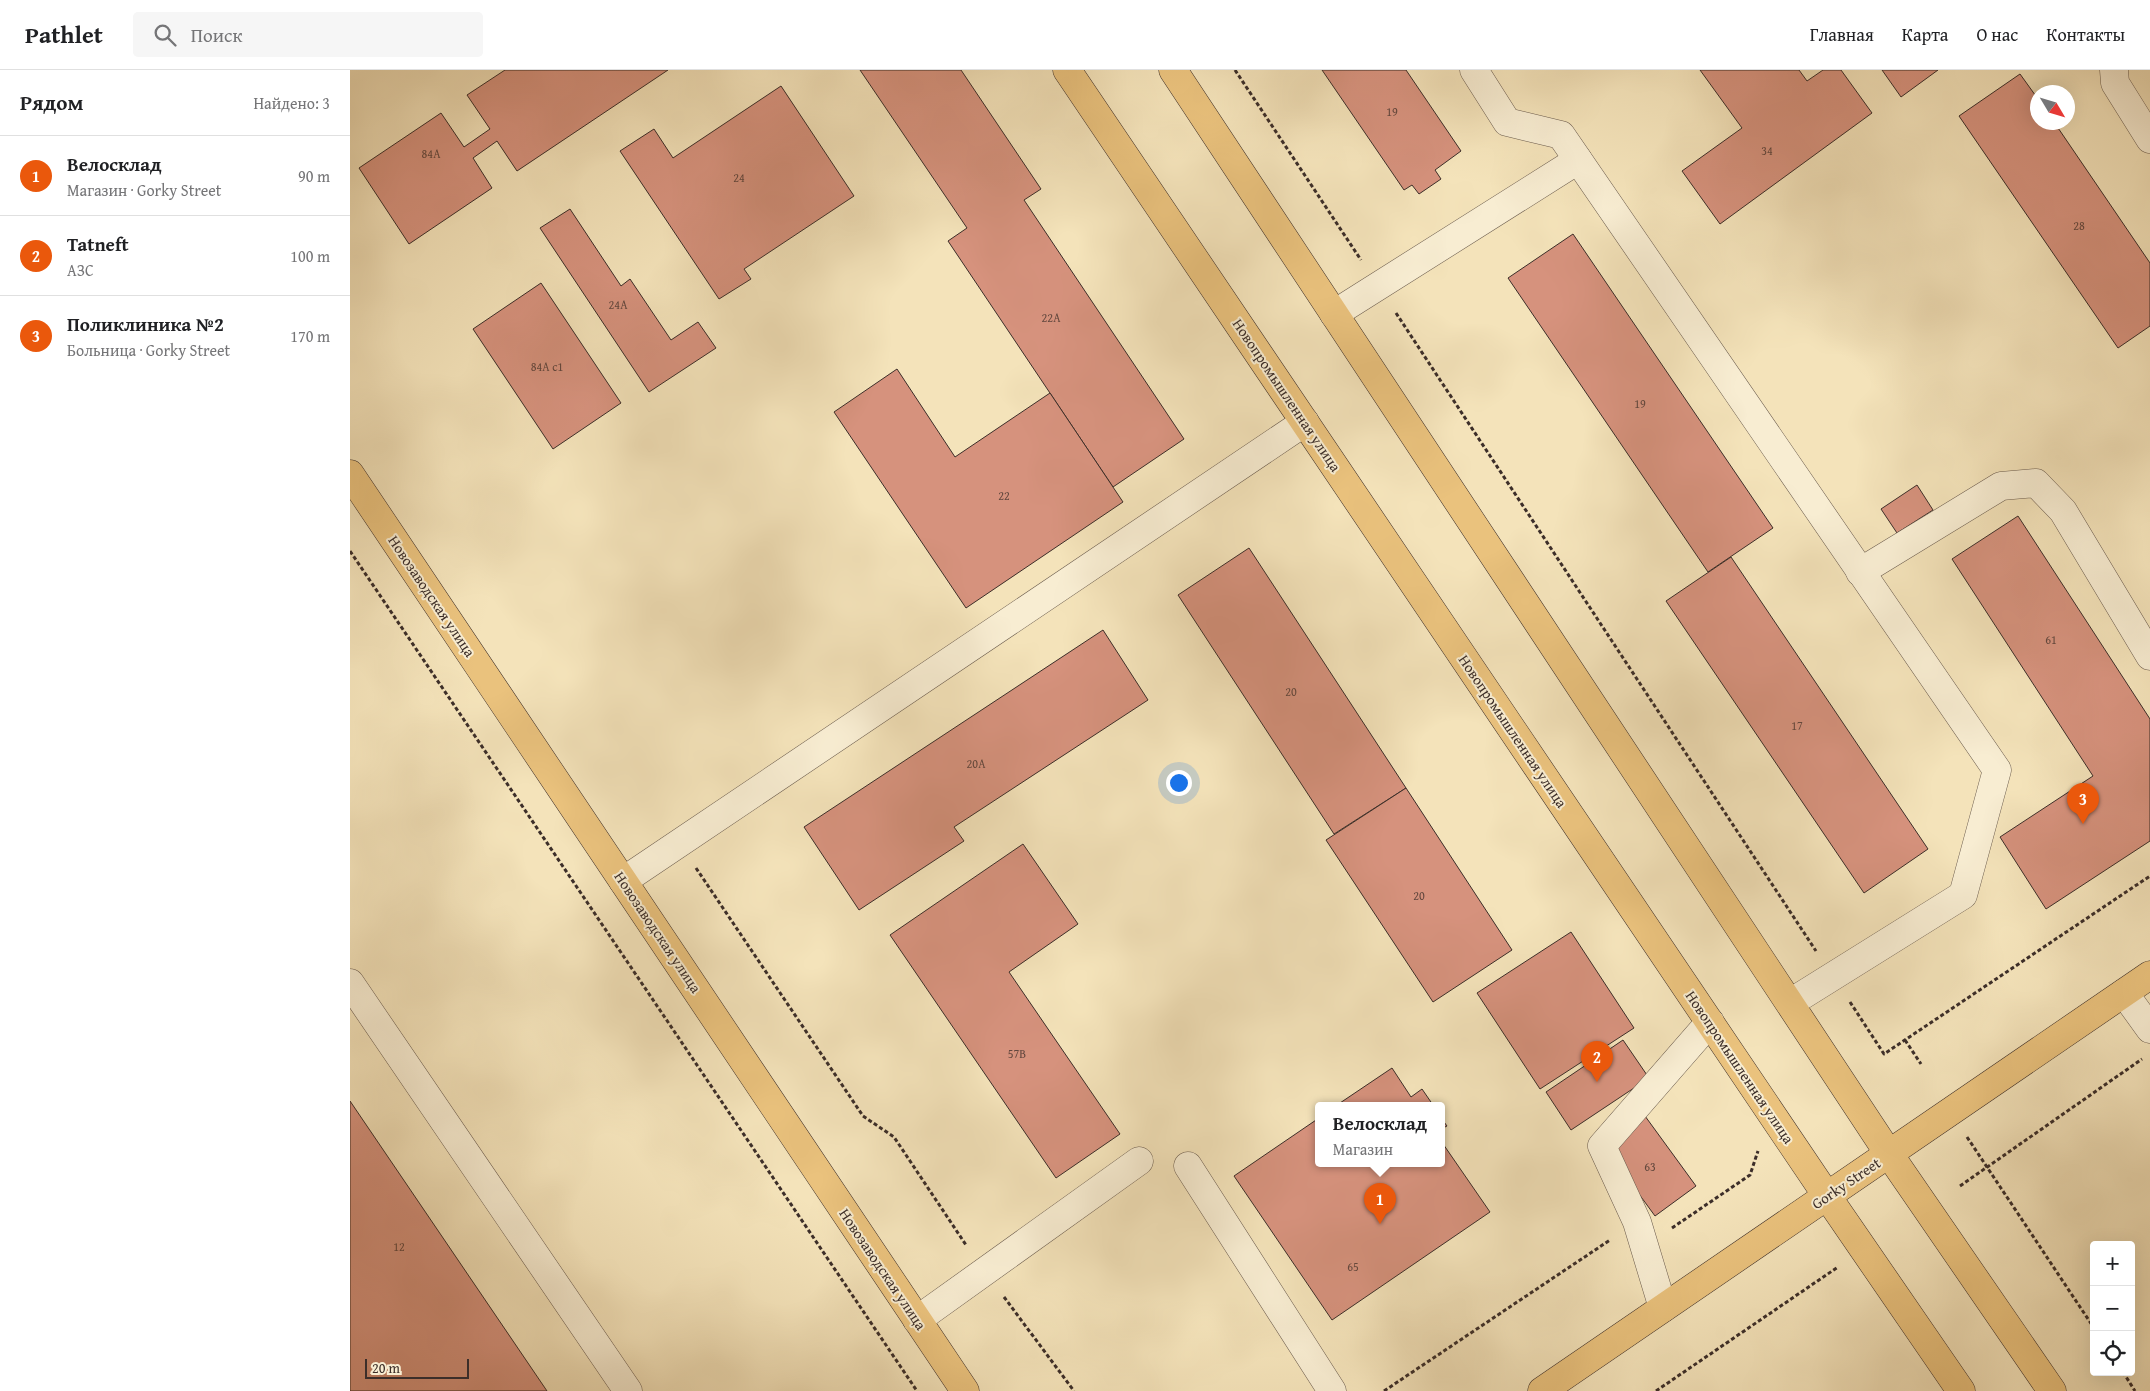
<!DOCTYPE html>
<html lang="ru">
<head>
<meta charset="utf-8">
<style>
	:root { --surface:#fff; --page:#f6f6f6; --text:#202124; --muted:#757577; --line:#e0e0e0; --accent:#ea580c }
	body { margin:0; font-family:"Gentium Book Plus",serif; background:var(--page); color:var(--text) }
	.controls { position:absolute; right:15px; bottom:15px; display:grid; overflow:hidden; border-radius:5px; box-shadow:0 5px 20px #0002 }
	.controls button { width:45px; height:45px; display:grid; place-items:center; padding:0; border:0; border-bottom:1px solid var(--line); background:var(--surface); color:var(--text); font:25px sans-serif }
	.compass { position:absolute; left:1680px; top:15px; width:45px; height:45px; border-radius:50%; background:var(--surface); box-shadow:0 5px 20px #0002; rotate:128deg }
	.scale { position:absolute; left:15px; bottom:12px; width:104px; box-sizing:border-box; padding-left:5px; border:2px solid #3c2e29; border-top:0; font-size:14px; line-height:18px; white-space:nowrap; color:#3c2e29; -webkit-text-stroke:4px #f8edd2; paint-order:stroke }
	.you { position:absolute; left:828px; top:712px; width:18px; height:18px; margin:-12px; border:4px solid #fff; border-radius:50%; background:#1a73e8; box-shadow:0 0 0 8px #1a73e833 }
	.badge { display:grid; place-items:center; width:32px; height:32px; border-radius:50%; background:var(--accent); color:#fff; font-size:16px; font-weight:700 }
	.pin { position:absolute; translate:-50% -41px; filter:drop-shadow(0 1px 2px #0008) }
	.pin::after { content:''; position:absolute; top:26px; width:18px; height:15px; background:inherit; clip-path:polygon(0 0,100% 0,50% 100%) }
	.popup { position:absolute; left:965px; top:1032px; width:130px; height:65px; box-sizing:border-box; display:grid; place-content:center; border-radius:5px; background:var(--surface); filter:drop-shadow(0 1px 4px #0005); font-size:16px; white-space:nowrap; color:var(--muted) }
	.popup b { font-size:19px; color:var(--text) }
	.popup::after { content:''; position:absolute; left:50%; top:100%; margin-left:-10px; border:10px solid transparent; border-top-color:var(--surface) }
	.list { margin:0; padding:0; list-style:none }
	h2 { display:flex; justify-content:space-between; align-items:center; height:65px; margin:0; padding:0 20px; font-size:21px }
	h2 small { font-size:16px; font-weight:400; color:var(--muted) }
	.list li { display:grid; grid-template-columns:32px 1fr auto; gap:15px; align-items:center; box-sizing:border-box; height:80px; padding:0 20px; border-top:1px solid var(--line) }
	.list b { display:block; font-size:19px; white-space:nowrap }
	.list p { margin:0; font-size:16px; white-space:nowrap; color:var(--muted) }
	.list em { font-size:16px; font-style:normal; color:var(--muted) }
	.icon { flex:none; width:28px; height:28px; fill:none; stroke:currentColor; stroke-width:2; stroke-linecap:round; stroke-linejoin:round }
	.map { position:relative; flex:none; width:1800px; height:1321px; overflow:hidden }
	header { display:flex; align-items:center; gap:30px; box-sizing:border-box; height:70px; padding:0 25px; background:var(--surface); border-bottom:1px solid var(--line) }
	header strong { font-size:24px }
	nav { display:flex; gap:28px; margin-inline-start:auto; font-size:18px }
	.search { width:350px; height:45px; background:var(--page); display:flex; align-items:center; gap:12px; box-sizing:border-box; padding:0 18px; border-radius:5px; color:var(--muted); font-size:19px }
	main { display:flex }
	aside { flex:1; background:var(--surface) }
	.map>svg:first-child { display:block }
	.building { fill:#d6927d; stroke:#3c2e29 }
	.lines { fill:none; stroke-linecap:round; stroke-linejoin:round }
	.minor-casing { stroke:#6a5b4d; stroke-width:29 }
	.major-casing { stroke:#3c2e29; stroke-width:29 }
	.path { stroke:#3c2e29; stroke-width:3; stroke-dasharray:4 2.5; stroke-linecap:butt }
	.minor { stroke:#f8edd2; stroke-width:28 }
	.major { stroke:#eac27d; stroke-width:28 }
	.labels { text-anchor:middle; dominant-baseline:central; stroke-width:4; stroke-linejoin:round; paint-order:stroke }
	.number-label { font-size:12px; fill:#62473e }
	.street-label { font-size:15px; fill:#3c2e29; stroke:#f8edd2 }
</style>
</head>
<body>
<header>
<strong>Pathlet</strong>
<div class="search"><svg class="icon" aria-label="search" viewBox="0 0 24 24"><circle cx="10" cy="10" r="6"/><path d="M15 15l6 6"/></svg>Поиск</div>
<nav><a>Главная</a><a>Карта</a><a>О нас</a><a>Контакты</a></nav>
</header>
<main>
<aside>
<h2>Рядом<small>Найдено: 3</small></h2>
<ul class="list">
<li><span class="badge">1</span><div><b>Велосклад</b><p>Магазин · Gorky Street</p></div><em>90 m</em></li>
<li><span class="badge">2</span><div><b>Tatneft</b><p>АЗС</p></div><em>100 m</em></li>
<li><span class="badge">3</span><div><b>Поликлиника №2</b><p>Больница · Gorky Street</p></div><em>170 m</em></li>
</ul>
</aside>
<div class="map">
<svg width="1800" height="1321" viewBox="0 0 1800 1321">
	<rect width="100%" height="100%" fill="#f4e3ba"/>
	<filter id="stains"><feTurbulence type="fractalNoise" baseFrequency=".004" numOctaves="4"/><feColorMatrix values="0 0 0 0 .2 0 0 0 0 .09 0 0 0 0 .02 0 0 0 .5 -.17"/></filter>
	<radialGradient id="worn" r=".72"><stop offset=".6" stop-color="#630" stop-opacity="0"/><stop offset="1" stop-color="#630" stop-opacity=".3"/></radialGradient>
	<g class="building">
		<polygon points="155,0 318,0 167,101 147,71 123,88 142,118 59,174 9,98 91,43 114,77 140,59 117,25"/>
		<polygon points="510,0 611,0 691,119 674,130 834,369 763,417 598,171 617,158"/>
		<polygon points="972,0 1056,0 1111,81 1085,100 1091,109 1069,124 1062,115 1054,120"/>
		<polygon points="1350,0 1449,0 1457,11 1473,0 1491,0 1522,43 1370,154 1332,101 1392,58"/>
		<polygon points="1532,0 1588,0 1551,27"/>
		<polygon points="1670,4 1688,29 1688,52 1704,52 1800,193 1800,256 1768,278 1609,46"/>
		<polygon points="431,16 504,126 394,199 401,209 369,229 270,81 304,59 323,88"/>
		<polygon points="220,139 271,216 280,209 321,270 348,252 366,278 299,322 190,158"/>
		<polygon points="1223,164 1423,458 1358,502 1158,208"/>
		<polygon points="191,213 271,333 203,379 123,259"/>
		<polygon points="547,299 605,387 700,323 773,432 616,538 484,342"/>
		<polygon points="1567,415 1583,440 1547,463 1531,439"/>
		<polygon points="1668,446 1800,649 1800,771 1696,839 1650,767 1743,706 1602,489"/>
		<polygon points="899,478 1056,718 984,764 828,525"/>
		<polygon points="1381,487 1578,779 1514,823 1316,531"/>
		<polygon points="753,560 798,630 604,757 614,771 509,840 454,757"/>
		<polygon points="1056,718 1162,880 1083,932 976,770"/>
		<polygon points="673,774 728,854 659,902 770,1064 706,1108 540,865"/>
		<polygon points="1221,862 1284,958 1190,1019 1127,923"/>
		<polygon points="1273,970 1299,1008 1221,1060 1196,1022"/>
		<polygon points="1042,998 1061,1027 1072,1019 1083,1035 987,1035"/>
		<polygon points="0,1031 197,1321 0,1321"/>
		<polygon points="1295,1046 1346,1116 1305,1146 1254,1076"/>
		<polygon points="969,1048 969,1093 1091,1093 1091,1071 1140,1142 982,1250 884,1106"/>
		<polygon points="1091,1048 1097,1056 1091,1059"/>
	</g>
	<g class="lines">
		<g class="minor-casing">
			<g id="minor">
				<polyline points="1124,0 1157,52 1211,65 1647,700 1613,825 1440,933"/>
				<polyline points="1764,0 1765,13 1800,69"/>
				<polyline points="984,244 1228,90"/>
				<polyline points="1510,502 1651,416 1686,413 1713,441 1800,586"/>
				<polyline points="273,811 955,352"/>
				<polyline points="0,913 278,1321"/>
				<polyline points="1774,923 1800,959"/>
				<polyline points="838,1096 982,1321"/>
				<polyline points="1313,1238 1287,1152 1252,1076 1360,952"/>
				<polyline points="567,1250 789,1091"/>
			</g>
		</g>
		<g class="major-casing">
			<g id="major">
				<polyline points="717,0 1477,1126 1611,1321"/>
				<polyline points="823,0 1539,1084 1702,1321"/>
				<polyline points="0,404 615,1321"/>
				<polyline points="1192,1321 1800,905"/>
			</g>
		</g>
		<g class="path">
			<polyline points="885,0 1011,190"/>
			<polyline points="1046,243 1466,881"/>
			<polyline points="0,481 567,1321"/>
			<polyline points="346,798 513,1046 544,1067 616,1175"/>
			<polyline points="1500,932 1534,984 1800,806"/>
			<polyline points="1555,970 1571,994"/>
			<polyline points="1617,1067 1744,1258"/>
			<polyline points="1610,1116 1792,989"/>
			<polyline points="1322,1158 1400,1105 1408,1081"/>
			<polyline points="654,1227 724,1321"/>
			<polyline points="1773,1302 1785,1321"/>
			<polyline points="1034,1321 1260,1170"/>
			<polyline points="1306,1321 1488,1197"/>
		</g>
		<use href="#minor" class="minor"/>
		<use href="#major" class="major"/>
	</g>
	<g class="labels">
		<g class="number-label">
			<text x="1042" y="41">19</text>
			<text x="1417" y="80">34</text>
			<text x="81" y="83">84А</text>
			<text x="389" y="107">24</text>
			<text x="1729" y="155">28</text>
			<text x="268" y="234">24А</text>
			<text x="701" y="247">22А</text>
			<text x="197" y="296">84А с1</text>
			<text x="1290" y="333">19</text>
			<text x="654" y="425">22</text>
			<text x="1701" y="569">61</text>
			<text x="941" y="621">20</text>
			<text x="1447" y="655">17</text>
			<text x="626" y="693">20А</text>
			<text x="1069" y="825">20</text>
			<text x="667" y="983">57В</text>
			<text x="1300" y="1096">63</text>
			<text x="49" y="1176">12</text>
			<text x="1003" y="1196">65</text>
		</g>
		<g class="street-label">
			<text transform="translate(937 325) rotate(56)">Новопромышленная улица</text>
			<text transform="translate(82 526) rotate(56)">Новозаводская улица</text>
			<text transform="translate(1163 661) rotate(56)">Новопромышленная улица</text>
			<text transform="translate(308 862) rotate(56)">Новозаводская улица</text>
			<text transform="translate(1390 997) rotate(56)">Новопромышленная улица</text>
			<text transform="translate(1496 1113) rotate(-34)">Gorky Street</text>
			<text transform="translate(533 1199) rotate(56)">Новозаводская улица</text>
		</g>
	</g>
	<rect width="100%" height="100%" filter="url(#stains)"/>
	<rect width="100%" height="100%" fill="url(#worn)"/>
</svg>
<div class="controls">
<button>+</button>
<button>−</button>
<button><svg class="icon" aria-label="locate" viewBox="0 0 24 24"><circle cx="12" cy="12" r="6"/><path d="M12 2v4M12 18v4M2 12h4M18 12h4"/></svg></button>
</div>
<svg class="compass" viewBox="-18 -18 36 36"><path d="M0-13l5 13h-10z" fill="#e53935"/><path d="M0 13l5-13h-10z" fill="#757577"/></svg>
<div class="scale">20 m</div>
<div class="you"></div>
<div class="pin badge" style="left:1030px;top:1154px">1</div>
<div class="popup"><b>Велосклад</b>Магазин</div>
<div class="pin badge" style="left:1247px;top:1012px">2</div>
<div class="pin badge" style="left:1733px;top:754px">3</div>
</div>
</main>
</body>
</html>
